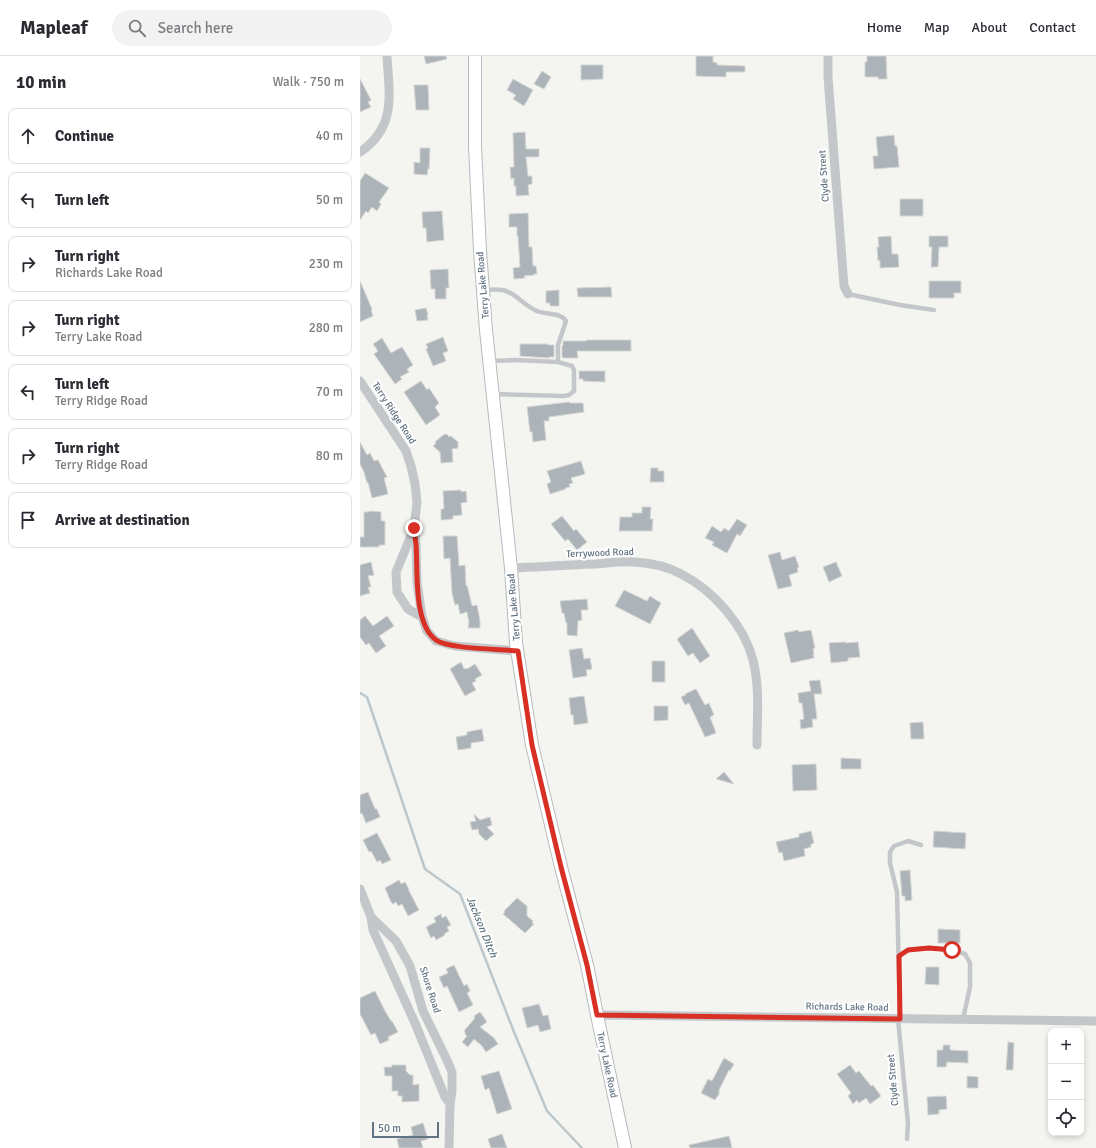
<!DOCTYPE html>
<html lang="en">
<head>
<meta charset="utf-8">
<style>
	:root { --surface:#fff; --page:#f2f2f3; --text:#2b2b33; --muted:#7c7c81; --line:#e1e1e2 }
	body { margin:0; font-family:Signika,sans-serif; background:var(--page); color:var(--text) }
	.controls { position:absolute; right:12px; bottom:12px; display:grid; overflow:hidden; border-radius:8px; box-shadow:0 2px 6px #0003 }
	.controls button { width:36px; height:36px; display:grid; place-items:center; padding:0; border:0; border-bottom:1px solid var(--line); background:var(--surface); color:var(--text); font:20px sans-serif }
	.scale { position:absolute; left:12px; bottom:10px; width:67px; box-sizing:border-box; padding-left:4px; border:2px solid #627382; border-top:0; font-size:11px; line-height:14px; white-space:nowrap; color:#627382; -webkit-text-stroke:3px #fff; paint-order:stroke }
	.stop { position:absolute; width:12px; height:12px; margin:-9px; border:3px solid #d93025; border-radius:50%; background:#fff }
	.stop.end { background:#d93025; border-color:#fff; box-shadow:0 1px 4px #0008 }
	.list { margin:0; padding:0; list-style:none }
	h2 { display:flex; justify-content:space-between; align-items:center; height:52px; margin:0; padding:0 16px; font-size:17px }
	h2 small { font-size:13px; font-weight:400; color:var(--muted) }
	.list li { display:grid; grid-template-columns:26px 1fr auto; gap:12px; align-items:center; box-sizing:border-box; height:56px; margin:0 8px 8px; padding:0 8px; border:1px solid var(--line); border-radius:8px }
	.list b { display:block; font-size:15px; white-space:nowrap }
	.list p { margin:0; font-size:13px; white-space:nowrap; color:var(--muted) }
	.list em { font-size:13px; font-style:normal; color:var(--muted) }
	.icon { flex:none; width:22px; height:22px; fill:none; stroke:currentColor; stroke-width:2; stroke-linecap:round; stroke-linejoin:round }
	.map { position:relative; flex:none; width:736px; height:1092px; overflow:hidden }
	header { display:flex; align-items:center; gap:24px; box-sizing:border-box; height:56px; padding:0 20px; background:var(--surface); border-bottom:1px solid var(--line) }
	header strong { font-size:19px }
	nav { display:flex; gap:22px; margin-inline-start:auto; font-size:14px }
	.search { width:280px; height:36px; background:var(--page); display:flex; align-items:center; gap:10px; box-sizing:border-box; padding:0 14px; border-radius:22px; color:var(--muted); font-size:15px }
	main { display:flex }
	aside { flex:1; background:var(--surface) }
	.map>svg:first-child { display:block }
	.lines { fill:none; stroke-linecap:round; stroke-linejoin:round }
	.stream { stroke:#bcc7cc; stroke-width:2.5 }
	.building { fill:#acb3b9; stroke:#d5d6d3 }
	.secondary-casing { stroke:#b6babe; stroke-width:14 }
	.service { stroke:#c4c7ca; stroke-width:4.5 }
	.minor { stroke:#c4c7ca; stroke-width:9 }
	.secondary { stroke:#fff; stroke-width:12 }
	.route { stroke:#d93025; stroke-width:5 }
	.labels { text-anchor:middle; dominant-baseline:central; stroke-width:4; stroke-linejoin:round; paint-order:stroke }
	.street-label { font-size:10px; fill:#627382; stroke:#fff }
	.water-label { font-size:11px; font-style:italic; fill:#5e757f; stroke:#fff }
</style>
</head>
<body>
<header>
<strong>Mapleaf</strong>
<div class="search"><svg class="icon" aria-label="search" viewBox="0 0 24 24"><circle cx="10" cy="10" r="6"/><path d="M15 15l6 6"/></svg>Search here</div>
<nav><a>Home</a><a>Map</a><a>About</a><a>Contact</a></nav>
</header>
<main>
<aside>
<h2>10 min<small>Walk · 750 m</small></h2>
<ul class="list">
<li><svg class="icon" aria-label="ahead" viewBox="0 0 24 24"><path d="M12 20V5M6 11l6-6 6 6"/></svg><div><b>Continue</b></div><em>40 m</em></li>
<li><svg class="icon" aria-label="left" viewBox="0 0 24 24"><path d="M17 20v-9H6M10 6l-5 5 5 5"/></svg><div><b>Turn left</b></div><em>50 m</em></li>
<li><svg class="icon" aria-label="right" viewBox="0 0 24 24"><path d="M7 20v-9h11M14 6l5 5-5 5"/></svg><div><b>Turn right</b><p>Richards Lake Road</p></div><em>230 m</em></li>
<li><svg class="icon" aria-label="right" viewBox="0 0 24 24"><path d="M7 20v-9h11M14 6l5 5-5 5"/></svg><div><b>Turn right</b><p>Terry Lake Road</p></div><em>280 m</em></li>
<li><svg class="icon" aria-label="left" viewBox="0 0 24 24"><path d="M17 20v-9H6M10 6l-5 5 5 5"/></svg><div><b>Turn left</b><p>Terry Ridge Road</p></div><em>70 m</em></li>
<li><svg class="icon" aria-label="right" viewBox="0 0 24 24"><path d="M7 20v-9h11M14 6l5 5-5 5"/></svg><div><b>Turn right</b><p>Terry Ridge Road</p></div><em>80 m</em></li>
<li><svg class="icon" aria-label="arrive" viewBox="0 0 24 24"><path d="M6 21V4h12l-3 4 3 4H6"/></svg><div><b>Arrive at destination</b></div></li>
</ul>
</aside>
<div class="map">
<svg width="736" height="1092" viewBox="0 0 736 1092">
	<rect width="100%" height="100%" fill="#f4f5f0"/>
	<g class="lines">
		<polyline class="stream" points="0,637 7,641 65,813 100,838 154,976 187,1055 222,1092"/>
	</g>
	<g class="building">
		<polygon points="64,0 86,0 87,3 66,8"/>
		<polygon points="336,0 353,0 353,6 357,7 357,9 385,10 385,16 366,16 366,21 336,20"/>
		<polygon points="507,0 526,0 527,23 518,23 518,21 505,21 505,6 507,6"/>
		<polygon points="221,9 243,9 243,23 221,24"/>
		<polygon points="182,15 191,21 184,33 174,28"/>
		<polygon points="0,23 11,44 8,46 11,51 0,56"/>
		<polygon points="153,23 173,34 164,50 153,43 156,39 147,34"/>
		<polygon points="54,29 68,29 69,54 56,54"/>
		<polygon points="165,76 166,93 179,93 179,101 166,101 168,120 172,120 172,128 168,129 169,139 156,140 156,130 154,130 154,122 151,123 150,111 154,111 153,77"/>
		<polygon points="534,79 535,90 537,90 539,111 514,113 513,100 518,100 516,81"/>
		<polygon points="60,92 70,92 69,113 68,113 67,119 54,118 54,106 60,107"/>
		<polygon points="5,117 29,132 19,146 21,148 17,155 12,151 8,157 6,155 0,164 0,125"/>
		<rect x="540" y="143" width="23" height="17"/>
		<polygon points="82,155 84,184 67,186 66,172 63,172 62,156"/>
		<polygon points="168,157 169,191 172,191 173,210 176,210 177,218 174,218 174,219 164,220 165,222 154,223 153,212 160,211 158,180 157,180 157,171 149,171 149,158"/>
		<polygon points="531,180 532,198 538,198 539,211 520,212 520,204 518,205 517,191 519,191 518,181"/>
		<polygon points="569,180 588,180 588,191 579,191 578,211 571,211 572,191 569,191"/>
		<polygon points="88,213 89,232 86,232 86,243 75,243 75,233 71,233 70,214"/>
		<polygon points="0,225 12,253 11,254 13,260 0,266"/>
		<polygon points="569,225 601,225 601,237 594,237 594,242 569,242"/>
		<polygon points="251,231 252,241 218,241 217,232"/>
		<polygon points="199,234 199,250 190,250 190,247 186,247 186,235"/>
		<polygon points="66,252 68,258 67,260 68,264 57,265 55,254"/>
		<polygon points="83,281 88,295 83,297 86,305 73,310 66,293 68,292 66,288"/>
		<polygon points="22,282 31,297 42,291 53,309 47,313 49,316 40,321 42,323 35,328 14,298 18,295 13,288"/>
		<polygon points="226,284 271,284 271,295 217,295 218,302 203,302 202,301 202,290 203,289 203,285 226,285"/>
		<polygon points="160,288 188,288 188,289 194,289 194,301 189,301 189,302 160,300"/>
		<polygon points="219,315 245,315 245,326 223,325 223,323 219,323"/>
		<polygon points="61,325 67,334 69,332 79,347 75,351 80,359 66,369 44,336"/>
		<polygon points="209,346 210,347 223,347 224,356 189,361 189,365 184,365 186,384 173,386 172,376 170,376 167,351"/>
		<polygon points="87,378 89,381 91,380 98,386 98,392 92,393 93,406 81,407 80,396 73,390 76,387 75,386 83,379"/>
		<polygon points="0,386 7,399 10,397 14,405 18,404 27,421 24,422 28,438 12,442 8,426 7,427 4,416 0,408"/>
		<polygon points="221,405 225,418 211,422 213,427 209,428 210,431 205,432 206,433 190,438 187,428 191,426 187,415"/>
		<polygon points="291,412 298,412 298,415 304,415 304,426 290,426"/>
		<polygon points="101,434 101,436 106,435 107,446 101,447 102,459 93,460 93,463 81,464 81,453 84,453 83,435"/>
		<polygon points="282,451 291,451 290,463 293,463 292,475 259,475 260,461 272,461 272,457 282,457"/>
		<polygon points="9,455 21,456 21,465 25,465 25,489 19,489 19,491 0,491 0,481 4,481 4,456 9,456"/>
		<polygon points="202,460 214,475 216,473 227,486 217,494 208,483 205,485 191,468"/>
		<polygon points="377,463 387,469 380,480 377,478 367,497 352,489 354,486 345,482 352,470 361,476 364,472 369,475"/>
		<polygon points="83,480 97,480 99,510 105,509 106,530 107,529 112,550 117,549 120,565 120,572 108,572 109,566 107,556 100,558 98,548 95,549 92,537 90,502 84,503"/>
		<polygon points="420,496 422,504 435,500 439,511 437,512 438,516 429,519 432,530 418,533 408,499"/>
		<polygon points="11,506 14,519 8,520 11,531 8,531 10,537 0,540 0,509"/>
		<polygon points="476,506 482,520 469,526 463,511"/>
		<polygon points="264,534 287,545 290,540 301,547 290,568 255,550"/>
		<polygon points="227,543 228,554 221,554 222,564 218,565 217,580 207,579 207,567 206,567 204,557 202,557 200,545"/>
		<polygon points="5,560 13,570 27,560 34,570 19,580 26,590 16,597 9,587 6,589 0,581 0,564"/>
		<polygon points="332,572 350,600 340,607 333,597 328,600 317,583"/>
		<polygon points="438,574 439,576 451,574 455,592 453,592 454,599 453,599 454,602 431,607 424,577"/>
		<polygon points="486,586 486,587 498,586 500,601 488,602 488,605 471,607 469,587"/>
		<polygon points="222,592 224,603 230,602 232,613 226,614 227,620 213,622 209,594"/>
		<rect x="292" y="605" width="13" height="21"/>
		<polygon points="101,606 104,613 106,612 107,613 115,608 122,619 115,623 116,625 112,627 116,634 105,640 90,613"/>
		<polygon points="460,624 462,638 454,638 457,663 452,663 453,671 441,673 440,664 444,663 442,647 439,647 438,637 451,635 449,625"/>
		<polygon points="336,633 345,649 349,647 354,659 350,661 356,677 345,681 329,647 325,649 321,641 326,639 325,638"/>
		<polygon points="224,640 228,667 214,669 213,659 211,659 209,642"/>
		<polygon points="294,650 308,650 308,664 294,665"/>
		<polygon points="563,666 564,683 551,683 550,667"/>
		<polygon points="122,673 124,685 111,687 111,692 98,694 96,681 107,679 107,676"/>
		<polygon points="481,702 501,703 501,713 481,713"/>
		<polygon points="456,708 457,734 433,735 432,709"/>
		<polygon points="364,716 374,728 356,723"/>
		<polygon points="8,736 15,753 17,753 20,761 6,767 2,757 0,758 0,739"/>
		<polygon points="114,758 120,764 130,761 132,769 127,771 134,778 126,785 119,778 118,773 112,774 110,766 116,765"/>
		<polygon points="451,775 454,787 451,788 451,791 444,793 445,800 424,805 422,796 419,797 416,786 439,781 439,778"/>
		<polygon points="574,775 606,777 605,793 573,791"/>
		<polygon points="17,777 31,804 22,808 20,804 17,806 11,795 9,796 3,784"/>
		<polygon points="550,814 552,844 545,845 545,840 542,840 540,815"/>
		<polygon points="39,824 41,828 45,826 49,833 48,833 59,854 48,860 42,848 38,850 36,846 33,848 31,846 25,832"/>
		<polygon points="157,842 167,850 167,860 173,865 172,867 174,868 165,877 143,858 145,856 144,855"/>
		<polygon points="81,858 82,862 86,860 91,869 87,871 89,875 84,878 85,879 76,884 74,880 71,882 66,871 76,866 74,862"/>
		<polygon points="578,873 600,874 600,887 578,887"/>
		<polygon points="94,909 104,930 107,928 110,935 107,937 113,949 99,956 87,930 84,932 79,921 88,917 86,913"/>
		<polygon points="566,911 579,911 579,929 565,928"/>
		<polygon points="15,935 25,955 31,965 32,965 38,976 28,981 29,984 20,988 15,977 11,979 0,958 0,942"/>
		<polygon points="179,948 183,960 188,959 191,973 180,976 178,969 167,972 162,952"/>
		<polygon points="120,956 127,966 120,971 134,982 138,988 126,996 122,990 114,983 108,991 102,986 107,980 105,978 105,976 104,975 115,962 114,960"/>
		<polygon points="648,986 654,987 653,1014 646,1014"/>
		<polygon points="583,989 590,989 590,994 608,995 608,1007 587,1006 586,1011 577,1011 577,994 583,994"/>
		<polygon points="364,1002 374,1008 370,1015 369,1014 359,1034 359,1038 355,1044 341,1037 348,1023 352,1025"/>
		<polygon points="32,1009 46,1009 46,1015 50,1019 53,1019 53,1029 59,1028 59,1045 42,1046 42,1040 38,1040 38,1035 32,1035 32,1020 25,1020 24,1011 32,1011"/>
		<polygon points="490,1009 496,1017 499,1015 511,1030 513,1029 521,1040 510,1048 506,1042 499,1047 497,1044 493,1048 488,1040 491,1037 477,1018"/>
		<polygon points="139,1015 152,1053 137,1058 129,1032 125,1034 121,1020"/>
		<polygon points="607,1020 618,1021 618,1032 607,1032"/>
		<polygon points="586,1040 587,1053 579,1054 579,1058 568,1059 567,1041"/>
		<polygon points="63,1067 68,1083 61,1085 63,1092 39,1092 37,1083 53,1079 51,1071"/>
		<polygon points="142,1078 147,1092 131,1092 128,1083"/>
		<polygon points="369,1080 372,1092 330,1092 329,1089"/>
	</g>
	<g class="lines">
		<g class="secondary-casing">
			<polyline id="secondary" points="115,0 115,90 120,195 126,274 151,512 156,587 172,689 201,811 227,909 237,959 265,1092"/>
		</g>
		<g class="service">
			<path d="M123,234c6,0 13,-1 19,0 12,1 23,17 35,21 9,4 23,1 29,10l-8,24v17"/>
			<polyline points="488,238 540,249 574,254"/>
			<polyline points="131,305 156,304 198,306 212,310 214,314 214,335 209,339 204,340 134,338"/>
			<polyline points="539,900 548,894 569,892 592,894 605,898 610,907 610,931 603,963"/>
			<polyline points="538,963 548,1067 547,1083"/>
			<polyline points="540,963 537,836 530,807 530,796 534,790 548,785 561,789"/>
		</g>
		<g class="minor">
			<polyline points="468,0 468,21 484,230 488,238"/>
			<path d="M0,96c37,-25 29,-58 27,-96"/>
			<polyline points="0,325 46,395 51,410 55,428 57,446 54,472 56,488 57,526 62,561 67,575 76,585 95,590 158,595"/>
			<polyline points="53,475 36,516 37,536 48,553 62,561"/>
			<path d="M151,512c28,-1 56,-3 84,-4 13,-1 27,-3 40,-2 15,1 32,4 46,12 32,16 63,51 72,86 7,27 4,57 4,85"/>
			<polyline points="0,833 11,861 13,874 55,967 85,1041 90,1048"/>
			<polyline points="11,861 36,885 50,910 63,955 86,1002 92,1016 92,1036 90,1048 89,1092"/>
			<polyline points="237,959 736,965"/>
		</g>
		<use href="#secondary" class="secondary"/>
	</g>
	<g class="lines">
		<path class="route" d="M54,472c1,5 1,11 2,16 2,25 -3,80 20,96 12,9 64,9 82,11l14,94 29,122 26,98 10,50 303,4 -1,-63 9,-6 21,-2 23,2"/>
	</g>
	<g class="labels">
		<g class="street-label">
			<text transform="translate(464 120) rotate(-94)">Clyde Street</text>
			<text transform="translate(123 229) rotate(-95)">Terry Lake Road</text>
			<text transform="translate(34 357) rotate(57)">Terry Ridge Road</text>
			<text transform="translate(240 497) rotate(-2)">Terrywood Road</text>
			<text transform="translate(154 551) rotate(-95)">Terry Lake Road</text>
			<text transform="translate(70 934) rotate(72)">Shore Road</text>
			<text transform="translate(487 951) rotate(1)">Richards Lake Road</text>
			<text transform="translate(247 1009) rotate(78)">Terry Lake Road</text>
			<text transform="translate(533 1024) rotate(-95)">Clyde Street</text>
		</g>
		<g class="water-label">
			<text transform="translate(122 871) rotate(68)">Jackson Ditch</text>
		</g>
	</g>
</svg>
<div class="controls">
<button>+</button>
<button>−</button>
<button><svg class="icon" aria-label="locate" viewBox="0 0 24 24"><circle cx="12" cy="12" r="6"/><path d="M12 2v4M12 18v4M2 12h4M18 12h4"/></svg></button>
</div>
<div class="scale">50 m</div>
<div class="stop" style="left:592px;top:894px"></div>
<div class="stop end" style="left:54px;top:472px"></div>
</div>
</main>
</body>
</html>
